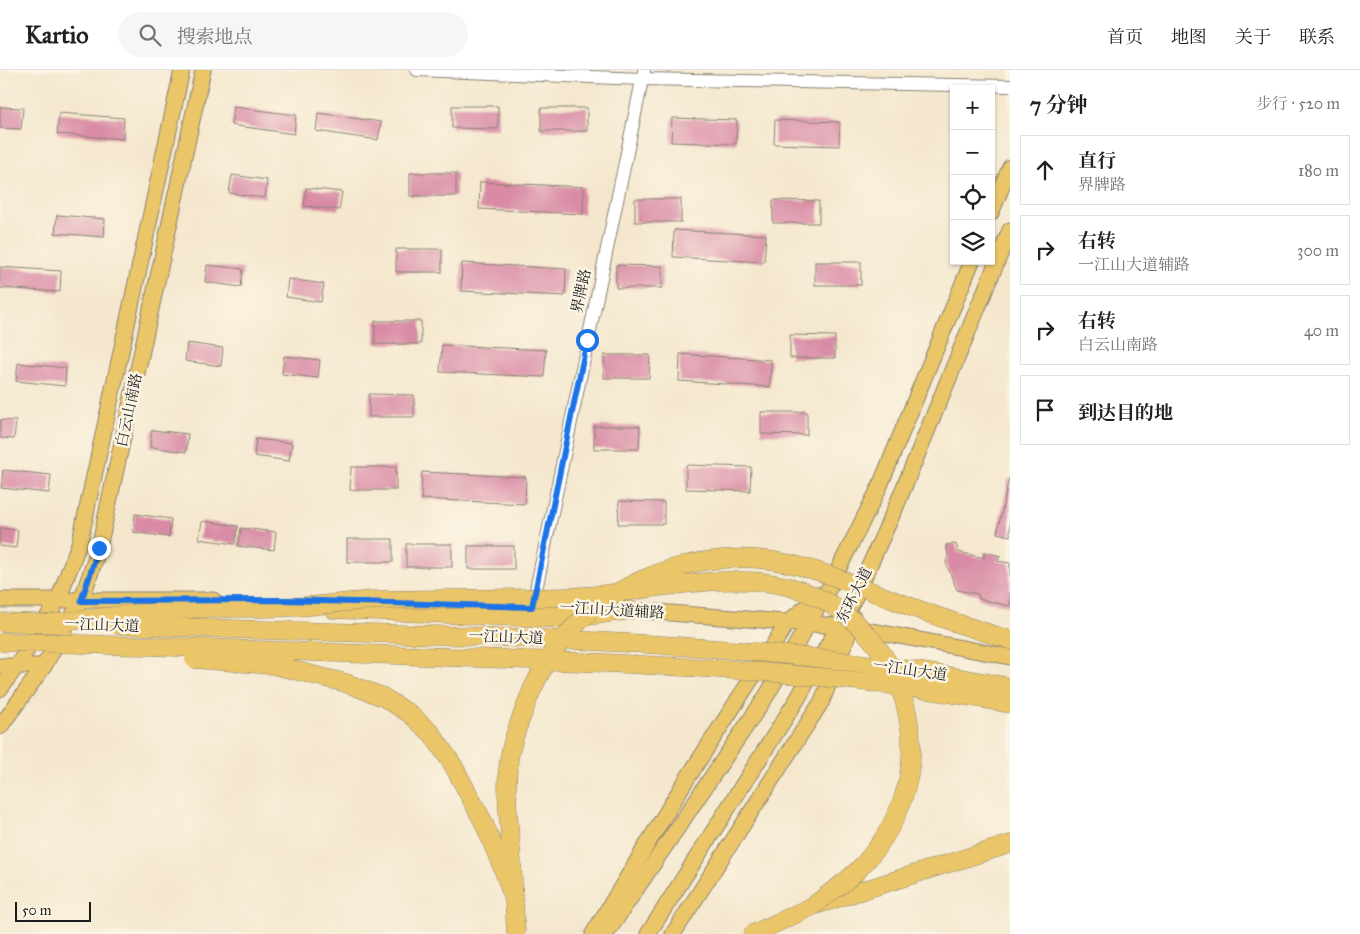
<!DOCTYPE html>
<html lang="zh">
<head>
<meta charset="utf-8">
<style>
	:root { --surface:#fff; --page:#f6f6f6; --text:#202124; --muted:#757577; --line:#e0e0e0 }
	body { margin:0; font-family:"IM FELL Great Primer","Noto Serif SC",serif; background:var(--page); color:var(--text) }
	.controls { position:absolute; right:15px; top:15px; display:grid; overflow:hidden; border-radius:0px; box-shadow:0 1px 4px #0004 }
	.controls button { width:45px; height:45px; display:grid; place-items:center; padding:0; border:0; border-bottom:1px solid var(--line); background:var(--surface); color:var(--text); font:25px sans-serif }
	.scale { position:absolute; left:15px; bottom:12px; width:76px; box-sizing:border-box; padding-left:5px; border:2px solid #1c1c1c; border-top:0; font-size:14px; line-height:18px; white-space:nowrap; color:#1c1c1c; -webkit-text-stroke:4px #fcf5e5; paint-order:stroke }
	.stop { position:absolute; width:15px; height:15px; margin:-11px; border:4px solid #1a73e8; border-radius:50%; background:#fff }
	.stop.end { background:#1a73e8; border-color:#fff; box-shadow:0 1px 5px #0008 }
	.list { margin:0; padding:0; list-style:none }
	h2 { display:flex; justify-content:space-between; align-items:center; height:65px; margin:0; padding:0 20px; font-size:21px }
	h2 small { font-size:16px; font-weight:400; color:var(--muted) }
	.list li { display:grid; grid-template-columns:32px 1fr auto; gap:15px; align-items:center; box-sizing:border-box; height:70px; margin:0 10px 10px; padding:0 10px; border:1px solid var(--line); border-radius:0px }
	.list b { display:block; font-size:19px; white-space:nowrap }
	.list p { margin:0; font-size:16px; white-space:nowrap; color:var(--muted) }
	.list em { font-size:16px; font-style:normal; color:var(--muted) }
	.icon { flex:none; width:28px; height:28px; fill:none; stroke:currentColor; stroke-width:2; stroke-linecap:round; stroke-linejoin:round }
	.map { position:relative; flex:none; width:1010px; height:864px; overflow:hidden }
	header { display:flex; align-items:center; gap:30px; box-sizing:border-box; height:70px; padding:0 25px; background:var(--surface); border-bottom:1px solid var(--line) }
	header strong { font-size:24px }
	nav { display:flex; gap:28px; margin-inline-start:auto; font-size:18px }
	.search { width:350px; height:45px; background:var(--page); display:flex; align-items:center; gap:12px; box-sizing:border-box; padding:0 18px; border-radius:28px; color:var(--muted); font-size:19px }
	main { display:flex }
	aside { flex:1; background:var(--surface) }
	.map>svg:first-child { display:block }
	.building { fill:#d98ba5 }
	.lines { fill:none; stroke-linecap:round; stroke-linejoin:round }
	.minor-casing { stroke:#888274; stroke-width:14 }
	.major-casing { stroke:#888274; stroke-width:17 }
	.highway-casing { stroke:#888274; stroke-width:19 }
	.minor { stroke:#fff; stroke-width:12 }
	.major { stroke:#ebc669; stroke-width:15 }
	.highway { stroke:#ebc669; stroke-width:18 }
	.highway-bridge-casing { stroke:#888274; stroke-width:19; stroke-linecap:butt }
	.highway-bridge { stroke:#ebc669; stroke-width:18 }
	.route { stroke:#1a73e8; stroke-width:6 }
	.labels { text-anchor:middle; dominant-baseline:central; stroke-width:5; stroke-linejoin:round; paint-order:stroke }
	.street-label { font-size:15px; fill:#1c1c1c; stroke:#fcf5e5 }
</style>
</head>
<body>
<header>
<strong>Kartio</strong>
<div class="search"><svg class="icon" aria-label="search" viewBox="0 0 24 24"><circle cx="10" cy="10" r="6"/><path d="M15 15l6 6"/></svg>搜索地点</div>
<nav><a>首页</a><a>地图</a><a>关于</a><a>联系</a></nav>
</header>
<main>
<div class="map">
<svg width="1010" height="864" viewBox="0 0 1010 864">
	<rect width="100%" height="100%" fill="#fcf5e5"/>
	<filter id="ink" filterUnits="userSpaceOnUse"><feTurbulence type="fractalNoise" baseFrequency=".02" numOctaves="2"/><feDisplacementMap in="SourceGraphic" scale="10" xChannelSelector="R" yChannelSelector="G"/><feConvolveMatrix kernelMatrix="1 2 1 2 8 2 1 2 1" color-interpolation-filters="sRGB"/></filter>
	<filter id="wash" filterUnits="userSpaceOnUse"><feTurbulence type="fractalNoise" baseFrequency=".0096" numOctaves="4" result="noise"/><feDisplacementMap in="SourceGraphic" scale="20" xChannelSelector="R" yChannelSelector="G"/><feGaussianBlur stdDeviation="1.12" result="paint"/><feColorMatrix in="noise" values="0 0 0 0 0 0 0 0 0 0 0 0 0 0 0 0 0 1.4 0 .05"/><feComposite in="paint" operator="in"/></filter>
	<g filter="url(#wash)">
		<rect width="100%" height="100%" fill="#f4e7cd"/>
		<g id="blocks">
			<g class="building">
				<polygon points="452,36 498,36 498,59 452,58"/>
				<polygon points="0,37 23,38 21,59 0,58"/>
				<polygon points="234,37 296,45 294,64 231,55"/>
				<rect x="541" y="38" width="46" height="23"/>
				<polygon points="59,43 124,48 123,69 57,64"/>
				<polygon points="318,43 381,52 378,70 316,61"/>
				<polygon points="672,48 737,50 736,74 671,72"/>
				<polygon points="775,50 840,52 839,76 774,74"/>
				<rect x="410" y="103" width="46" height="23"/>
				<polygon points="232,105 267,110 265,128 229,123"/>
				<polygon points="480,112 584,117 583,144 479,139"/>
				<polygon points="306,118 342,122 339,140 304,136"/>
				<rect x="635" y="129" width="46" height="23"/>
				<polygon points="773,130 819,131 819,153 773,153"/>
				<polygon points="57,145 105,149 104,167 55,163"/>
				<polygon points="674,160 766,165 764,192 673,187"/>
				<rect x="396" y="179" width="46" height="23"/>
				<rect x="815" y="192" width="46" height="23"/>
				<polygon points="462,193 566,199 565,226 461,221"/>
				<polygon points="207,195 243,199 241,217 205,212"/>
				<polygon points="616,195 662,196 662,218 616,218"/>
				<polygon points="0,197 61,201 60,222 0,218"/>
				<polygon points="288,209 324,214 321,232 286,227"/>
				<rect x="375" y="251" width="46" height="23"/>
				<polygon points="790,265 835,266 835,288 790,288"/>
				<polygon points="187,273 223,278 221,296 185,291"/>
				<polygon points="442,275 546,280 544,307 440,302"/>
				<polygon points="680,284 771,290 770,317 679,311"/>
				<polygon points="604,285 650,285 649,308 604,308"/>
				<polygon points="284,286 320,290 318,308 282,304"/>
				<polygon points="18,293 66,298 65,316 16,311"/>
				<polygon points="369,324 414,325 414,347 369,347"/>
				<polygon points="761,342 807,342 807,365 761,364"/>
				<polygon points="0,350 16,351 14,369 0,368"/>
				<polygon points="594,356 640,356 639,379 594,379"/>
				<polygon points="152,360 188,364 186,382 150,377"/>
				<polygon points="256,369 292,373 289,391 254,386"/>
				<polygon points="686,395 751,397 750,421 686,419"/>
				<polygon points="351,397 396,397 396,420 350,420"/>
				<polygon points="3,400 51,405 49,423 1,418"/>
				<polygon points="422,402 526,407 525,434 421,429"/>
				<polygon points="1009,408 1010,408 1010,466 997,463"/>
				<polygon points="619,431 664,432 664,454 618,454"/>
				<polygon points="135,444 171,449 169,467 133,462"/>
				<polygon points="202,451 238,456 235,474 199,469"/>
				<polygon points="0,458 18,460 16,478 0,476"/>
				<polygon points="241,458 276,462 274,480 238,476"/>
				<rect x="347" y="469" width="46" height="23"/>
				<rect x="406" y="474" width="46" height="23"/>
				<polygon points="956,474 958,482 984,488 984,482 1001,486 997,491 1010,493 1010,536 979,529 978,524 957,520 946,493 948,485 946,475"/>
				<rect x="468" y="476" width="46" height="23"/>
			</g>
		</g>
	</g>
	<g filter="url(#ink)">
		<use href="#blocks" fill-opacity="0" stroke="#888274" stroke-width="1"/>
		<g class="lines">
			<g class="minor-casing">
				<g id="minor">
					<polyline points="417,0 642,9 1010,16"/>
					<polyline points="533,534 644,1"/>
				</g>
			</g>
			<g class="major-casing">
				<g id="major">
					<polyline points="991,143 1010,97"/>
					<polyline points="0,530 213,530"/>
					<polyline points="506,536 631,540 851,557 1010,587"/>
					<polyline points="0,596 44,596"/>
					<polyline points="0,619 17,596 58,530 80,471 182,0"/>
					<polyline points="0,657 44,596 81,531 99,478 203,0"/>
					<polyline points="593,864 683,715 788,552 822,524"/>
					<polyline points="606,864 767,625 829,518 879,418 972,191"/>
					<polyline points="648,864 798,628 856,525 895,439 1010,160"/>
					<polyline points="673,864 822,631 851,557 853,547"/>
				</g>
			</g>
			<g class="highway-casing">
				<g id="highway">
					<polyline points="333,539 565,549 631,540"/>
					<polyline points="753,864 813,836 1010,774"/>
				</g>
			</g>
			<use href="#minor" class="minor"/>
			<use href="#major" class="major"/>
			<use href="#highway" class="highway"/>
			<g class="highway-bridge-casing">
				<g id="highway-bridge">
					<polyline points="0,552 63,554"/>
					<path d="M52,553c40,-4 80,-10 120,-13 41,-3 82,-1 122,-3 27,-1 54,-6 81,-7 48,-1 96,-1 144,-2 22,-1 43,0 64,-2 64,-4 144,-26 207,-9 62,17 106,68 118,130 12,57 -10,112 -50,153 -13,13 -30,24 -45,36"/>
					<path d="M116,555c107,4 213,7 320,10 192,6 385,15 574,52"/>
					<path d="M0,572c49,0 98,3 148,4 100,4 200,7 300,11 187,7 377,11 562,47"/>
					<polyline points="194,589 273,595 346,613 383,627 410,644 432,664 453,695 483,751 504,802 514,831 516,864"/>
					<path d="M514,831c-1,-21 -2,-43 -4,-64 -2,-26 -5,-51 -1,-77 2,-16 8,-32 14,-47 10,-29 26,-59 47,-82 53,-58 140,-84 216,-68 40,8 78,26 115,40 36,14 73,26 109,37"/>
				</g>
			</g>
			<use href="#highway-bridge" class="highway-bridge"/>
		</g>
	</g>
	<g class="lines" filter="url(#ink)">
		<polyline class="route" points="99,478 81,531 284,530 532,537 587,270"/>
	</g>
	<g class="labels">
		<g class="street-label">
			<text transform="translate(581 221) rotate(-78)">界牌路</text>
			<text transform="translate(129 340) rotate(-78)">白云山南路</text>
			<text transform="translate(854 525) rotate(-63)">东环大道</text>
			<text transform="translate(612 540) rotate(3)">一江山大道辅路</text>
			<text transform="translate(102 555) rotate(2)">一江山大道</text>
			<text transform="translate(506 567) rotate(2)">一江山大道</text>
			<text transform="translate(910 600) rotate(8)">一江山大道</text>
		</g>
	</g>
</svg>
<div class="controls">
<button>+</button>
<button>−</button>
<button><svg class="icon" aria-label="locate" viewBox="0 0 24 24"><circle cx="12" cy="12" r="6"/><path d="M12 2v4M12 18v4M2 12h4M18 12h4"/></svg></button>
<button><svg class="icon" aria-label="layers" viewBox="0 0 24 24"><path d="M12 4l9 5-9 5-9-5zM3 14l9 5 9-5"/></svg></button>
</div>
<div class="scale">50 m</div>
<div class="stop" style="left:587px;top:270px"></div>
<div class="stop end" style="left:99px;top:478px"></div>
</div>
<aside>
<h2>7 分钟<small>步行 · 520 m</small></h2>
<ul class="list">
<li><svg class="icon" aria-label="ahead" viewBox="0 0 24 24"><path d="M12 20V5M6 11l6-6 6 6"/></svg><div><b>直行</b><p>界牌路</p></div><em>180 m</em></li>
<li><svg class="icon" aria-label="right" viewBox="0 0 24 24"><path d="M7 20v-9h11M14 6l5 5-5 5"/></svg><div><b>右转</b><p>一江山大道辅路</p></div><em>300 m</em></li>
<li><svg class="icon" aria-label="right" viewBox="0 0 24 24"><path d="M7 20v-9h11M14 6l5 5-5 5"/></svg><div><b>右转</b><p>白云山南路</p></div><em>40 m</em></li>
<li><svg class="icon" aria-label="arrive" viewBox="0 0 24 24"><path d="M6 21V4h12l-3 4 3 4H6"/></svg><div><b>到达目的地</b></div></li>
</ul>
</aside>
</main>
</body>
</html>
